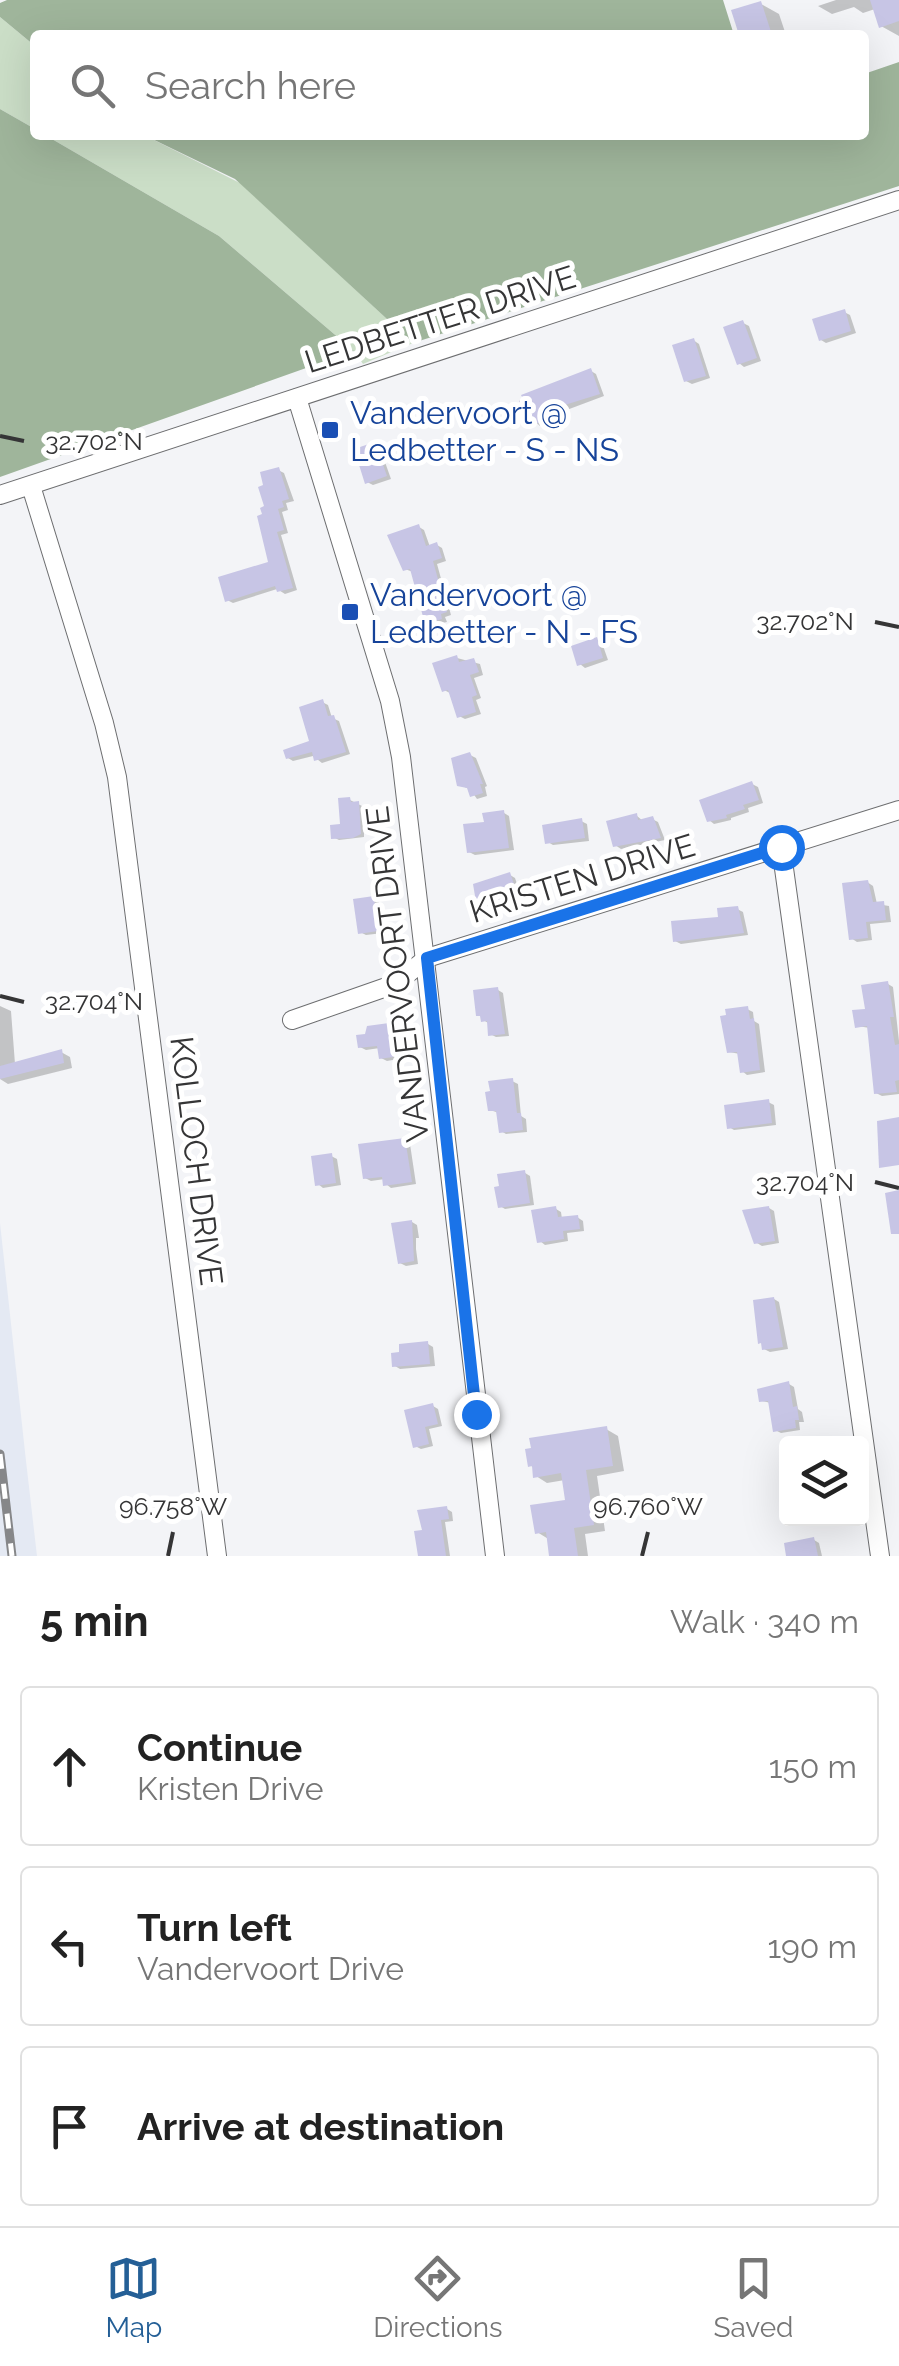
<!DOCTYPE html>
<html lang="en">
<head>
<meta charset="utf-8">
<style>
	:root { --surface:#fff; --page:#f2f2f2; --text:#222; --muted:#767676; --line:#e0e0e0; --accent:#245f96 }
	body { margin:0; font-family:Raleway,sans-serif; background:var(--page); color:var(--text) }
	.controls { position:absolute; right:30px; bottom:30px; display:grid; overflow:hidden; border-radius:10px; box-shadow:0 10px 40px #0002 }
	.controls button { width:90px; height:90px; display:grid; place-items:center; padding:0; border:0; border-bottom:2px solid var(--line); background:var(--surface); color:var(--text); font:50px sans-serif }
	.stop { position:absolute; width:30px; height:30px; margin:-22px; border:8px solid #1a73e8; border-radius:50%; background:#fff }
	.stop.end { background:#1a73e8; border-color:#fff; box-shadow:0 2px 10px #0008 }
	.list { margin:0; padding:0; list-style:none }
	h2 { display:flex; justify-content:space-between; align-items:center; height:130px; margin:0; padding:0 40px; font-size:42px }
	h2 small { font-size:32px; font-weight:400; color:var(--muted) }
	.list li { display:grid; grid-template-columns:65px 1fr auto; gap:30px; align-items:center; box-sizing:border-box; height:160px; margin:0 20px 20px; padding:0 20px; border:2px solid var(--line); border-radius:10px }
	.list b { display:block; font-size:38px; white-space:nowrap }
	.list p { margin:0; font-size:32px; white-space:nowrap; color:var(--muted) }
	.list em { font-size:32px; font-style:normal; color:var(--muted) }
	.icon { flex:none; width:55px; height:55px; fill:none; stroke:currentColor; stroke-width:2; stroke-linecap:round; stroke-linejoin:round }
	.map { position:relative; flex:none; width:899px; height:1556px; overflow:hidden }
	.search { position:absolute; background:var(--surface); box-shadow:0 10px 40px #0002; left:30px; right:30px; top:30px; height:110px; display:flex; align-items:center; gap:25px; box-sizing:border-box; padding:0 35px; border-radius:10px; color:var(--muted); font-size:38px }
	.sheet { height:670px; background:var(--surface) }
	nav { display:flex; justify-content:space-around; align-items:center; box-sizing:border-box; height:140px; border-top:2px solid var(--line); background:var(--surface); font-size:28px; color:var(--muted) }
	nav a { display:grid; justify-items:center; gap:5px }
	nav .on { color:var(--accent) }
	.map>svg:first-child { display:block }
	.built { fill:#e4e9f3 }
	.green { fill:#cbdec7 }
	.forest { fill:#9fb59b }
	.shadow { fill:#0003 }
	.building { fill:#c7c5e5 }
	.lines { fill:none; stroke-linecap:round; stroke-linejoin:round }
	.minor-casing { stroke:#6d6e70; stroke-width:20 }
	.minor { stroke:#fff; stroke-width:18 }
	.rail-casing { stroke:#868789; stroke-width:9 }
	.rail { stroke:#fff; stroke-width:5; stroke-dasharray:15; stroke-linecap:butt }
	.route { stroke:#1a73e8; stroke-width:12 }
	.ticks { fill:none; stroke:#353536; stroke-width:4 }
	.transit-dot { fill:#1a4fb4; stroke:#fff; stroke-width:4 }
	.labels { text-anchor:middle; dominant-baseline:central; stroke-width:10; stroke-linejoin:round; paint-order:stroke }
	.street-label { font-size:32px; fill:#353536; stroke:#fff }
	.transit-label { font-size:32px; fill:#164399; stroke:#fff; text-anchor:start }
	.ticks-label { font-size:25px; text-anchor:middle; fill:#353536; stroke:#fff; stroke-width:10; stroke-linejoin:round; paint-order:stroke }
</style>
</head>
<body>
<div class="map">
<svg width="899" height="1556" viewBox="0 0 899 1556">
	<rect width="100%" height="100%" fill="#f3f4f7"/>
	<polygon class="built" points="0,1223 26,1461 37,1556 0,1556"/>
	<g class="green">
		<polygon points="0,17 35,46 35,129 0,109"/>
		<polygon points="45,135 144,135 240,183 413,343 363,364 354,351 219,236"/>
	</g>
	<g class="forest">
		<polygon points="7,0 723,0 734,35 35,35 35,46 0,17 0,3"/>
		<polygon points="899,62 899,186 413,343 235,179 144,135 864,135 864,74"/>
		<polygon points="0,109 35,129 35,135 45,135 219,236 354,351 0,477"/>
	</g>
	<g class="shadow">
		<polygon points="836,0 899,0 899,36 881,26 875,9 863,13 854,7 832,14 818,6"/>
		<polygon points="761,4 779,14 786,35 742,35"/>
		<polygon points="844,312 850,315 856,333 826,343 821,340"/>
		<polygon points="743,323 749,326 761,361 744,367 739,363"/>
		<polygon points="693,340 699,344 710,378 692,384 686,381"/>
		<polygon points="591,371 596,374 604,396 556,414 558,420 540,426 525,413"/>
		<polygon points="375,444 380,448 391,479 373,485 367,482"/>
		<polygon points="278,470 284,473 294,501 286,503 288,510 282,512 288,533 281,535 297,590 285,594 277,589 233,603 227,600 271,563 265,516"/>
		<polygon points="419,527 424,530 430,547 437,545 442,548 446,561 437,564 451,615 445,617 447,622 433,625 428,622 413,572 405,569"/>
		<polygon points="597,640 602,643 608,660 585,668 580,664"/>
		<polygon points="457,658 480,664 483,675 474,678 481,698 476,700 481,714 465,719 459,716 450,693 444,690"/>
		<polygon points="322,702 328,705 332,718 339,721 350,754 322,763 313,756 293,761 288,758 312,742"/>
		<polygon points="470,755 476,758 487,786 485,787 487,796 477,799 470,789 459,785"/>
		<polygon points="752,784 758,787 763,803 748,808 749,812 731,818 731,820 714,824 709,820"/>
		<polygon points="350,800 364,807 364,837 339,840 333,837 343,826"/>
		<polygon points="504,813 509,816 514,850 475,855 469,852 486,824"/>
		<polygon points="637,816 643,821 652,819 658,822 665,840 621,849 615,845"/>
		<polygon points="581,821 587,824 589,841 553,845 548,842"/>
		<polygon points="510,875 515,878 521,896 487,906 481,903"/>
		<polygon points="867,882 873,886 877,904 889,906 891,922 870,924 872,940 857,942 851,938"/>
		<polygon points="374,899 379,902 383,933 366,935 360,932"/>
		<polygon points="737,909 743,912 748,935 681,944 675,941"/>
		<polygon points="888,984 893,987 899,1041 899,1094 882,1096 876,1093 870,1028 857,1026"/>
		<polygon points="498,990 503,993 509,1036 496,1037 490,1034 490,1024 483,1020"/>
		<polygon points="0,1006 11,1011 15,1064 61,1052 70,1057 72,1068 8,1084 0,1079"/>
		<polygon points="747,1009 753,1012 754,1021 759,1024 765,1072 747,1075 742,1071 740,1054 729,1052"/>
		<polygon points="389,1026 394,1029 398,1059 387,1061 381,1058 380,1048 366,1050 360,1047"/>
		<polygon points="512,1081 518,1084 521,1116 526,1119 527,1132 506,1134 501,1131 499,1113 490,1110"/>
		<polygon points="768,1102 774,1105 776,1125 734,1130 729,1127"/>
		<polygon points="404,1141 410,1144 416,1184 391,1188 386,1184 385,1179 371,1181 365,1178"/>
		<polygon points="331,1156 337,1159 341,1185 323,1188 318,1184"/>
		<polygon points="525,1173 530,1176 534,1205 505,1209 500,1206"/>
		<polygon points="769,1208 774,1211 779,1243 762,1246 757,1243"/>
		<polygon points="556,1209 561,1212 562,1219 577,1217 583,1221 584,1231 567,1233 568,1241 545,1245 540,1241"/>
		<polygon points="412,1222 417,1225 419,1238 416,1238 416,1249 418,1264 406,1266 400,1263"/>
		<polygon points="774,1299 779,1302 788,1349 770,1352 764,1349"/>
		<polygon points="428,1344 433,1347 435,1366 400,1369 395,1366"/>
		<polygon points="789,1384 794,1387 798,1409 802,1412 804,1422 799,1422 800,1430 781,1433 775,1430 771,1403 762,1401"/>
		<polygon points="433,1406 438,1409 442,1426 429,1429 433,1446 421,1449 415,1446"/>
		<polygon points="606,1429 618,1436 624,1471 597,1476 605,1531 585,1534 588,1556 552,1556 550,1540 537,1532 568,1502 565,1480 547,1483 536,1476 534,1468 530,1465"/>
		<polygon points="786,1469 786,1501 782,1470"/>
		<polygon points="447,1509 452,1512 453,1521 445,1522 450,1556 420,1556 425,1533"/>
		<polygon points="814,1540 819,1543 822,1556 790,1556"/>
	</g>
	<g class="building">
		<polygon points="870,0 899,0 899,21 879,28"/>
		<polygon points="761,1 772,35 739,35 731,10"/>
		<polygon points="845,309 851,331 819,341 812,319"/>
		<polygon points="743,320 757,358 737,365 723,327"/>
		<polygon points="694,338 706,376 684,382 672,345"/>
		<polygon points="591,368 600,394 555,408 552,412 554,417 532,425 528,413 523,415 519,401 523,399 521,395"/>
		<polygon points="375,442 387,476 365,484 354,449"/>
		<polygon points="279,467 289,499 282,501 284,507 278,509 284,530 277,532 293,588 277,592 275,586 225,602 218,577 268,562 257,516 262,514 260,508 264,506 258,487 263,485 260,472"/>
		<polygon points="419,524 426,546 437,542 442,558 433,561 447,612 441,614 442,619 425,624 410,569 403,571 387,535"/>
		<polygon points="597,637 603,658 577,666 571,646"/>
		<polygon points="457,655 459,662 474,658 479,672 470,675 477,695 472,697 476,712 457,718 448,690 442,692 432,663"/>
		<polygon points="323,699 328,716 334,715 346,752 314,761 312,752 286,759 283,750 309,741 299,707"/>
		<polygon points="470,752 483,784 480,784 483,793 470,797 467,788 457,786 451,758"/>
		<polygon points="752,781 759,800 743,805 745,809 726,815 727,818 707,822 699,800"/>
		<polygon points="350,797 351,802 359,801 361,834 353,838 331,839 330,825 340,824 338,798"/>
		<polygon points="504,810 509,848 467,853 463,824 484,822 482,813"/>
		<polygon points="637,813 638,820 653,816 661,838 613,847 606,821"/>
		<polygon points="582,818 585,838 545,844 542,825"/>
		<polygon points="510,872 517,894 479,905 476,902 473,884"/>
		<polygon points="868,880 873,902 884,901 886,920 866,922 868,938 849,940 842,883"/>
		<polygon points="374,896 378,931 358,934 353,899"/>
		<polygon points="738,906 744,933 673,942 671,921 718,917 717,908"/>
		<polygon points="888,981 894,1017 890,1017 895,1045 899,1044 899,1080 895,1081 897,1092 874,1094 867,1026 855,1028 852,1010 865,1009 861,985"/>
		<polygon points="498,987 505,1034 488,1036 487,1021 481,1022 480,1016 476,1016 473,990"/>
		<polygon points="748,1006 750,1019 754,1018 760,1070 740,1073 737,1052 727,1053 720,1016 726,1015 725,1009"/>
		<polygon points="389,1023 393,1057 379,1059 377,1046 358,1048 356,1035 365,1034 367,1026"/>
		<polygon points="62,1049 64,1063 0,1079 0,1066"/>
		<polygon points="513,1078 517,1113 521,1113 523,1130 499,1133 496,1111 488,1111 485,1092 490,1091 488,1081"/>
		<polygon points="769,1099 772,1123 727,1129 724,1105"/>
		<polygon points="899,1117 899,1165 879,1168 877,1121"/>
		<polygon points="405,1138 412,1182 383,1186 382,1177 363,1179 358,1144"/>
		<polygon points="332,1153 336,1183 315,1186 311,1156"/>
		<polygon points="525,1170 530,1203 498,1208 494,1187 499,1186 497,1174"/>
		<polygon points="899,1190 899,1234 891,1234 885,1193"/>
		<polygon points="556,1206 558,1217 578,1215 580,1229 563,1231 564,1239 537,1243 531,1210"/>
		<polygon points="769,1206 775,1241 754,1244 742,1210"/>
		<polygon points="412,1220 414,1261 398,1264 391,1223"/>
		<polygon points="774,1297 783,1347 762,1350 761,1343 758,1344 753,1300"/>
		<polygon points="428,1341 430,1364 392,1367 391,1353 399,1352 399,1344"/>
		<polygon points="789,1381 793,1407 797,1406 799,1420 795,1420 796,1428 773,1432 768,1401 759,1402 757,1389"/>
		<polygon points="433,1403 438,1424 425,1427 429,1444 413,1448 404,1410"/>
		<polygon points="607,1426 613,1466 586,1470 594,1525 574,1528 578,1556 549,1556 546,1532 535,1534 530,1505 565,1500 561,1473 533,1478 532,1466 528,1467 525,1449 531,1448 529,1438"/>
		<polygon points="447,1506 449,1519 441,1520 446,1556 418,1556 414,1531 422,1530 417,1510"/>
		<polygon points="814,1537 818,1556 786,1556 784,1543"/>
	</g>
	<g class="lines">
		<g class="minor-casing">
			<g id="minor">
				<polyline points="297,398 390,701 401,757 495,1556"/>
				<polyline points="31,486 104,723 117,777 217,1556"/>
				<polyline points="0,495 899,200"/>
				<polyline points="781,847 880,1556"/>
				<polyline points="292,1020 395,984 427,958 899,810"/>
			</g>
		</g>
		<use href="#minor" class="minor"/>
		<g class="rail-casing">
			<polyline id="rail" points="0,1454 12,1556"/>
		</g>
		<use href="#rail" class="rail"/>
	</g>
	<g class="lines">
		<polyline class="route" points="476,1414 427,958 781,847"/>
	</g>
	<path class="ticks" d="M0,436l24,5M875,622l24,5M0,996l24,6M875,1182l24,6M168,1556l5,-24M642,1556l6,-24"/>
	<g class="transit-dot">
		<rect x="320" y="420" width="20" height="20" rx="5"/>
		<rect x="340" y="602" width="20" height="20" rx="5"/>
	</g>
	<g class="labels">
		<g class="street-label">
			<text transform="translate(440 319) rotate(-18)">LEDBETTER DRIVE</text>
			<text transform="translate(582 878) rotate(-17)">KRISTEN DRIVE</text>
			<text transform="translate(397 974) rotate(-97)">VANDERVOORT DRIVE</text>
			<text transform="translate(197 1161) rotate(83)">KOLLOCH DRIVE</text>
		</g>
		<g class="transit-label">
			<text x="350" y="412">Vandervoort @<tspan x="350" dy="37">Ledbetter - S - NS</tspan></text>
			<text x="370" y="594">Vandervoort @<tspan x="370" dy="37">Ledbetter - N - FS</tspan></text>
		</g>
	</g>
	<g class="ticks-label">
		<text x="94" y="450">32.702°N</text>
		<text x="805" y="630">32.702°N</text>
		<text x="94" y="1010">32.704°N</text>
		<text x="805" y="1191">32.704°N</text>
		<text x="173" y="1515">96.758°W</text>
		<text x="648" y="1515">96.760°W</text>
	</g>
</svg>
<div class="controls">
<button><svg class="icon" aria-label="layers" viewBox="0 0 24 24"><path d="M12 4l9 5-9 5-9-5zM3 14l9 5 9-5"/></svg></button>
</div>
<div class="stop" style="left:781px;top:847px"></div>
<div class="stop end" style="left:476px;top:1414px"></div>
<div class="search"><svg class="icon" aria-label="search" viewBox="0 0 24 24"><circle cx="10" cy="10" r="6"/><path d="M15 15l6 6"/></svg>Search here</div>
</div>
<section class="sheet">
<h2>5 min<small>Walk · 340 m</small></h2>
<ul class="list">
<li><svg class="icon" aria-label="ahead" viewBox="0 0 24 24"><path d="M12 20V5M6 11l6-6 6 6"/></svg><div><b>Continue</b><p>Kristen Drive</p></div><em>150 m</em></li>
<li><svg class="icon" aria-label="left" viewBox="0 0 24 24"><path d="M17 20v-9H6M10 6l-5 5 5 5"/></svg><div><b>Turn left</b><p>Vandervoort Drive</p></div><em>190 m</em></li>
<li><svg class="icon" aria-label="arrive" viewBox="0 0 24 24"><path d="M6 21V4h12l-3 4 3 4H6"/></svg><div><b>Arrive at destination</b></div></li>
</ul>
</section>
<nav>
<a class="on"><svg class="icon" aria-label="map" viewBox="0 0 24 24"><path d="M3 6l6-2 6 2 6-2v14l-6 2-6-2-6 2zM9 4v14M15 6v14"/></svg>Map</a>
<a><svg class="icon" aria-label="directions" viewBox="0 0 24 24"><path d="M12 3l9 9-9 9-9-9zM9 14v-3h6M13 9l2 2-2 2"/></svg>Directions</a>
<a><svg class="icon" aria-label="saved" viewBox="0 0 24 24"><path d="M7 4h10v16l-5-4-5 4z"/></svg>Saved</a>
</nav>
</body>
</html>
